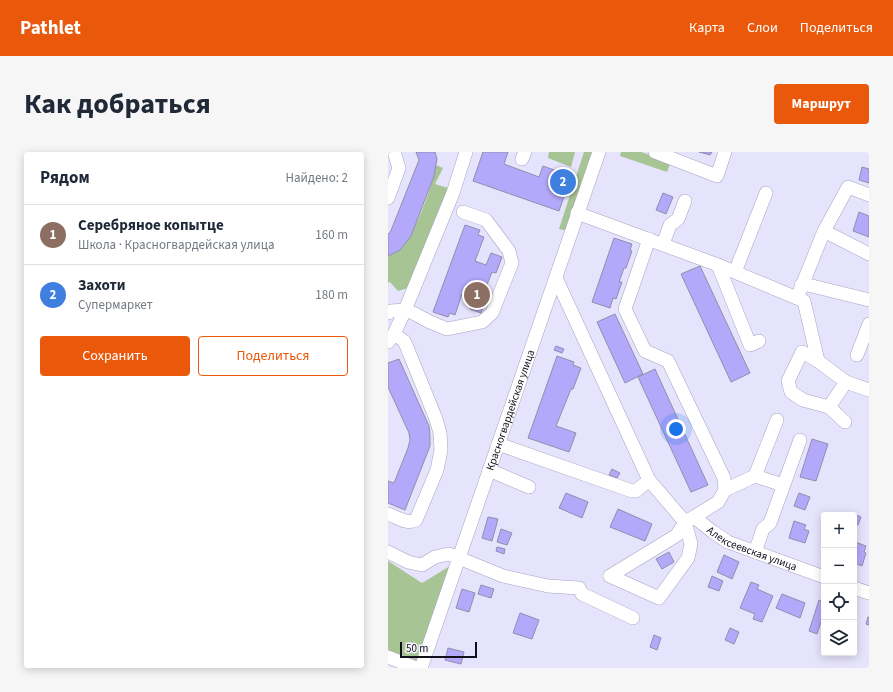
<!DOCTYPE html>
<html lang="ru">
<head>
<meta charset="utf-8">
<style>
	:root { --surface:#fff; --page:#f6f6f7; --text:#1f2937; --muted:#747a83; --line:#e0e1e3; --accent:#ea580c }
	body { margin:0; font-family:"Source Sans 3",sans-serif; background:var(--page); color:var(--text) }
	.controls { position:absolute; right:12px; bottom:12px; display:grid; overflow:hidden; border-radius:4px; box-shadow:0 2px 10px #0003 }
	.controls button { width:36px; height:36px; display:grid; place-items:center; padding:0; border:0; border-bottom:1px solid var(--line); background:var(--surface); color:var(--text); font:20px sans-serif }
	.scale { position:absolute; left:12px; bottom:10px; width:77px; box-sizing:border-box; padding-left:4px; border:2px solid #12101b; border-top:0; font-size:11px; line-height:14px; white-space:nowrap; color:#12101b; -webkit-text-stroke:3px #f4f3fa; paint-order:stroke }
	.you { position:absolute; left:288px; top:277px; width:14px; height:14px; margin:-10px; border:3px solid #fff; border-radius:50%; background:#1a73e8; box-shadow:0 0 0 6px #1a73e833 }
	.badge { display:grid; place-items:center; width:26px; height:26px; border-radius:50%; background:var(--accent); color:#fff; font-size:13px; font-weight:700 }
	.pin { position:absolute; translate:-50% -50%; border:2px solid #fff; box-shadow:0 1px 4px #0006 }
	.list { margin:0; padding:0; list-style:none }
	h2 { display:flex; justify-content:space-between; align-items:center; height:52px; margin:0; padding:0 16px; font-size:17px }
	h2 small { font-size:13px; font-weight:400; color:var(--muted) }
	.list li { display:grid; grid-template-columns:26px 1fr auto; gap:12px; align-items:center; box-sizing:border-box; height:60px; padding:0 16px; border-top:1px solid var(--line) }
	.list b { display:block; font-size:15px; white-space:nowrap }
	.list p { margin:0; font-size:13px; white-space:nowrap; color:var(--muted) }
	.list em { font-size:13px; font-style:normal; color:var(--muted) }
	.actions { display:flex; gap:8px; padding:12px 16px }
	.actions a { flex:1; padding:9px 0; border:1px solid var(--accent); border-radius:4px; text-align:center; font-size:14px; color:var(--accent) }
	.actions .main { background:var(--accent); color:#fff }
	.icon { flex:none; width:22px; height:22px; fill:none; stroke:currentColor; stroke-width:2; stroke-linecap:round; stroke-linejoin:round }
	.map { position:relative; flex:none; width:481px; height:516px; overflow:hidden; border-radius:4px }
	header { display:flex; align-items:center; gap:24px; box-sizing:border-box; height:56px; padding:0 20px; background:var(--accent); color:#fff }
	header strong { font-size:19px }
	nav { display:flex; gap:22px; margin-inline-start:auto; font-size:14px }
	.intro { display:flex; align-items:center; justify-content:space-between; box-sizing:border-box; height:96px; padding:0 24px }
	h1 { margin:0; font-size:28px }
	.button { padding:10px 18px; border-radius:4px; background:var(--accent); color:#fff; font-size:14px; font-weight:700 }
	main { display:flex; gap:24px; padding:0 24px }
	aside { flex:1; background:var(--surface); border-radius:4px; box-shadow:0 2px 10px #0003 }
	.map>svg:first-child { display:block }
	.green { fill:#a7c494 }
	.building { fill:#b3a8f9; stroke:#918eab }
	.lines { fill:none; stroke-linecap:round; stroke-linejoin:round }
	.minor-casing { stroke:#a6a3c0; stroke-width:14 }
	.minor { stroke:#fff; stroke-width:13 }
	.labels { text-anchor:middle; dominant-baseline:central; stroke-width:4; stroke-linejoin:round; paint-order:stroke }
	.street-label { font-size:11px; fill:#12101b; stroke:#f4f3fa }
</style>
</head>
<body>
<header>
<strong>Pathlet</strong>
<nav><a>Карта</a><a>Слои</a><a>Поделиться</a></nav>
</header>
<div class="intro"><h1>Как добраться</h1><a class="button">Маршрут</a></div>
<main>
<aside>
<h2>Рядом<small>Найдено: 2</small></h2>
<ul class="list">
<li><span class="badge" style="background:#8d6e63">1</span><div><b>Серебряное копытце</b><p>Школа · Красногвардейская улица</p></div><em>160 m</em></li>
<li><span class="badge" style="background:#3f7fe0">2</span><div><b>Захоти</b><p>Супермаркет</p></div><em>180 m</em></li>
</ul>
<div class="actions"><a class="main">Сохранить</a><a>Поделиться</a></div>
</aside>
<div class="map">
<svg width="481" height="516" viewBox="0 0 481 516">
	<rect width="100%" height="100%" fill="#e6e3fd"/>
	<g class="green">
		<polygon points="161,0 187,0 183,15 160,6"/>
		<polygon points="196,0 207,0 181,79 171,77"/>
		<polygon points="233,0 253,0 283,10 279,20 232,4"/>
		<path d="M48,13l7,3 -8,16 13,4 -37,99 -13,4 -8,-9 -2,1v-27c4,-3 10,-4 14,-8 13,-15 31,-63 34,-83z"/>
		<polygon points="0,409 34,431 62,414 30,509 0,498"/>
	</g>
	<g class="building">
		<polygon points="28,0 47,0 49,7 46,24 23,84 12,98 0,104 0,82 2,81 31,8"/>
		<polygon points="95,0 120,0 116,12 151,25 155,14 183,24 171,59 85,29"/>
		<polygon points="311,0 324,0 322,3"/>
		<polygon points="474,15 481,17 481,31 471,28"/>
		<polygon points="275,41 285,45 278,62 268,58"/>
		<polygon points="471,60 481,64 481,85 465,79"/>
		<polygon points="77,73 92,78 90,83 96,85 87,109 98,113 103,101 114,105 108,121 104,120 95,143 99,144 93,161 82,157 86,146 74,142 67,163 62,161 60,165 45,160"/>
		<polygon points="226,86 244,92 242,98 244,99 238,116 236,116 231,130 234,130 228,147 225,146 222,156 204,150"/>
		<polygon points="312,114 362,221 343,230 293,122"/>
		<polygon points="227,162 255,222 237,231 209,170"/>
		<polygon points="168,194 176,197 174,201 166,198"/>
		<polygon points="169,204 186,210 185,213 193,216 185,237 183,237 168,274 188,281 181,300 140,286"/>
		<polygon points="11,207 41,274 42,284 42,294 17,358 0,351 0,329 6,331 20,296 22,288 21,281 0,235 0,211"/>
		<polygon points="267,217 320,333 303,340 250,225"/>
		<polygon points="424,287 440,292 428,329 412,325"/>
		<polygon points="224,317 232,321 229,326 221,323"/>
		<polygon points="178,341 200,350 194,366 171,356"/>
		<polygon points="411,341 422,345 417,358 406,354"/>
		<polygon points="230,357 264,372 257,389 222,375"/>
		<polygon points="468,363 473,365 470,373 466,371"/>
		<polygon points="100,365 110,367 104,389 94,386"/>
		<polygon points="406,369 418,373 416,377 421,379 417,391 401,386"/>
		<polygon points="113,377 124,381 119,393 109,390"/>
		<polygon points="467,390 478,394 476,400 478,401 474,414 466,411"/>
		<polygon points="109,395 117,397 116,402 108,399"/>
		<polygon points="281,400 286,410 274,417 268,407"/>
		<polygon points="336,403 351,410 344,427 329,420"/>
		<polygon points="324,424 335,429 331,439 320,435"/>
		<polygon points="363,430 371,433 369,437 385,444 374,470 365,467 367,462 352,456"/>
		<polygon points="93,433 106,437 103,446 90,442"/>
		<polygon points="74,437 87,441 81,460 68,456"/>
		<polygon points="394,442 417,451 412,466 388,456"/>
		<polygon points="431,448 436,450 436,461 429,482 421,479"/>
		<polygon points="132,461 151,468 144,487 125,481"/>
		<polygon points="480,465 481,465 481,473 478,472"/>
		<polygon points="342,476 351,480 346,492 337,488"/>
		<polygon points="266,483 273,486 269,498 262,495"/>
		<polygon points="60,496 76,500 73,512 57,508"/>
	</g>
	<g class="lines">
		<g class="minor-casing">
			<g id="minor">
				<polyline points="267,0 329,24 337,0"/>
				<polyline points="134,7 137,0"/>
				<polyline points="0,46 11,16 6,0"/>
				<polyline points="189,61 330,113 416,149 430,209"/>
				<polyline points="436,79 460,35 481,43"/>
				<polyline points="261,87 237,157 257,199 280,209 336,326 337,338 330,350 306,365"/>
				<polyline points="275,92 282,73 290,67 297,49"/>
				<polyline points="330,113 362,193 371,189"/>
				<polyline points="347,120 378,41"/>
				<polyline points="168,126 261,328 297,370 303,392 300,406 271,446 222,424"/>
				<polyline points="413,133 420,133 481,148"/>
				<polyline points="409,146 436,79 481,102"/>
				<polyline points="0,161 3,159 17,158 25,161 42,170 59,177 94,170 104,161 124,111 121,99 98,68 75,60"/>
				<polyline points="0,190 6,182 17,158 65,41 78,0"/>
				<polyline points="469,203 481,172"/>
				<polyline points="441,255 458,230"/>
				<polyline points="457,270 441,255 415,248 403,240 400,229 414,200 430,209 458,230 481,238"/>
				<polyline points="110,292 244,339 248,339 261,328"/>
				<polyline points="101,318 141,335"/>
				<polyline points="367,324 395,333"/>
				<polyline points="337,338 367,324 389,268"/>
				<path d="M0,362c9,3 19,11 28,6l21,-50 4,-20 -1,-17 -4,-14 -30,-74 -2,-4 -10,-7"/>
				<polyline points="0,400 20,410 34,413 47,405 61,402 115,424 160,434 191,436 194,442 245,466"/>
				<polyline points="367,400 375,377 382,371 412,288"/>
				<path id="s1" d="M222,424l67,-41 8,-13 9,-5 19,15 15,10 96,35"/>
				<polyline points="466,436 481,441"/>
				<polyline points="0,505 28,516"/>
				<path id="s2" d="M33,516l178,-516"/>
			</g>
		</g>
		<use href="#minor" class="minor"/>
	</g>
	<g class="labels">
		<g class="street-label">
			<text stroke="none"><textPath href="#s2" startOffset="273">Красногвардейская улица</textPath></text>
			<text stroke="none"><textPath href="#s1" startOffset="171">Алексеевская улица</textPath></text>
		</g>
	</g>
</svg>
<div class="controls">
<button>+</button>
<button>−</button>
<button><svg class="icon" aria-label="locate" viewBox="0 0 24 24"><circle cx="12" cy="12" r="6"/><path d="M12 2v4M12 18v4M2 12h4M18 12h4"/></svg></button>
<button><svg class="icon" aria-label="layers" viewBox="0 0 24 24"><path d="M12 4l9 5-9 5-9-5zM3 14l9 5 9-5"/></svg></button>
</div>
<div class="scale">50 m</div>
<div class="you"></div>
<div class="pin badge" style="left:89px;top:143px;background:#8d6e63">1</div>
<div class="pin badge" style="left:175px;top:30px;background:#3f7fe0">2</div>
</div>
</main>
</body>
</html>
